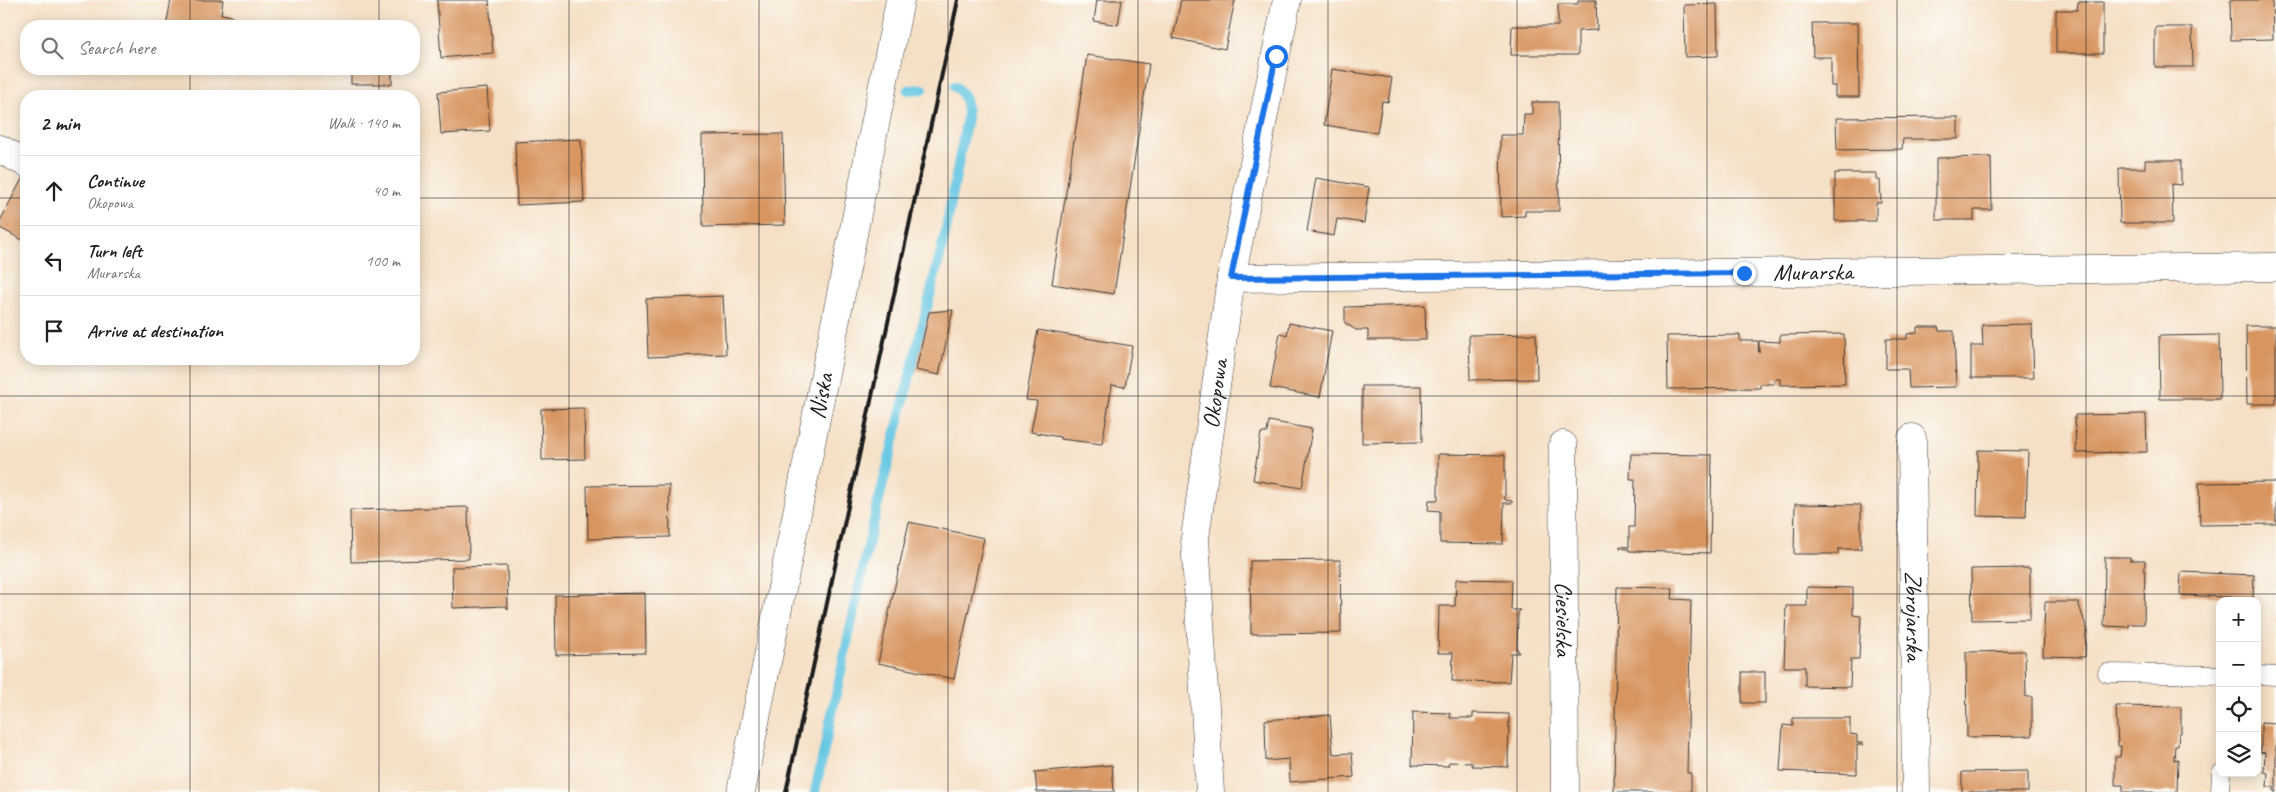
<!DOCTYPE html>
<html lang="en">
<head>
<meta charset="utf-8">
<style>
	:root { --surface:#fff; --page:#f2f2f2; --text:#202124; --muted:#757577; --line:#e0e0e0 }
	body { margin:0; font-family:Caveat,sans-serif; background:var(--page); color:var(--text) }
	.controls { position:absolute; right:15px; bottom:15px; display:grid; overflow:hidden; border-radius:10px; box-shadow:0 2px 12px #0003 }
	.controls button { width:45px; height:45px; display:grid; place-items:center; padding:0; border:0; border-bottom:1px solid var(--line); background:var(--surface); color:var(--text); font:25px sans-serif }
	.stop { position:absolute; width:15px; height:15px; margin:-11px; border:4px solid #1a73e8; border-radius:50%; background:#fff }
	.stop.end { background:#1a73e8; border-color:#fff; box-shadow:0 1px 5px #0008 }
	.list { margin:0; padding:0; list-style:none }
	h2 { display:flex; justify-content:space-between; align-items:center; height:65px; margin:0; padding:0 20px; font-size:21px }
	h2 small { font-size:16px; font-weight:400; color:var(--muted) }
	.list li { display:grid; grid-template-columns:32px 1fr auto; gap:15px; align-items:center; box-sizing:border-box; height:70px; padding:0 20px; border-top:1px solid var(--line) }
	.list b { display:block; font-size:19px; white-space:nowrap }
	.list p { margin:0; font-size:16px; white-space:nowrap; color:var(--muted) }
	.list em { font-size:16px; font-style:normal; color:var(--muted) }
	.icon { flex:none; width:28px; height:28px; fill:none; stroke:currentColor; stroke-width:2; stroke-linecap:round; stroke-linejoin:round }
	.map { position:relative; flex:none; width:2276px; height:792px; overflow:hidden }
	.search { position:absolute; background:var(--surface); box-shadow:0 2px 12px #0003; left:20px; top:20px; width:400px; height:55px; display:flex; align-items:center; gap:12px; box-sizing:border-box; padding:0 18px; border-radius:20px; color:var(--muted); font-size:19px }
	.panel { position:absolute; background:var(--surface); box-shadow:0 2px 12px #0003; left:20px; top:90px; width:400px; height:275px; border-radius:20px }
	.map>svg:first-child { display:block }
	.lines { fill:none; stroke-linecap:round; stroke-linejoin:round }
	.stream { stroke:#64c6e2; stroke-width:10 }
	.building { fill:#d89561 }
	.lane-casing { stroke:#3d3936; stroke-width:19 }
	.street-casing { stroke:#3d3936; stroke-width:29 }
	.lane { stroke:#fff; stroke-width:18 }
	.street { stroke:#fff; stroke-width:28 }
	.rail { stroke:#1c1c1c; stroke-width:4 }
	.route { stroke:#1a73e8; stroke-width:6 }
	.grid { fill:none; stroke:#1c1c1c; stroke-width:1; stroke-opacity:0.55 }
	.labels { text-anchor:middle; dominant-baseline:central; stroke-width:5; stroke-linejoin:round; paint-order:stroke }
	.street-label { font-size:24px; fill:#1c1c1c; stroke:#fdfcf7 }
</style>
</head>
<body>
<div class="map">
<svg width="2276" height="792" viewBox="0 0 2276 792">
	<rect width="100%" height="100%" fill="#fdfcf7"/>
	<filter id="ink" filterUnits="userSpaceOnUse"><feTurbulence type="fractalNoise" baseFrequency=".02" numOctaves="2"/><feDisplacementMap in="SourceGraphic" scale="10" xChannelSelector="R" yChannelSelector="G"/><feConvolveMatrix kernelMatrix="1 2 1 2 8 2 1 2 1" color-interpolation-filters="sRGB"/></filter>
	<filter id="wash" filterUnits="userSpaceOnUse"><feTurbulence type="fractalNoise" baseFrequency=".0096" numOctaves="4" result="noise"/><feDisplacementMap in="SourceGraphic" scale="20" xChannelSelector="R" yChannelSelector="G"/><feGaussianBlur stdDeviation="1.12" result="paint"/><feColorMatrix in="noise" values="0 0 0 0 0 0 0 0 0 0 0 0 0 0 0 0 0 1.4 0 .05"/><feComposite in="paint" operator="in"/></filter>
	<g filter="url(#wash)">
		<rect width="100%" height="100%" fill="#f5e0c6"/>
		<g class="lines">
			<g class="stream">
				<polyline points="908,90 923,89"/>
				<path d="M815,792l56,-260 73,-293 23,-121c0,-13 -1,-24 -12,-32"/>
			</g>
		</g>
		<g id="blocks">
			<g class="building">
				<polygon points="171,0 223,0 221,14 232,16 230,26 166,26"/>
				<polygon points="437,0 489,0 493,53 441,58"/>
				<polygon points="1097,0 1122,0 1118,25 1094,21"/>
				<polygon points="1181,0 1235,0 1225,49 1173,38"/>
				<polygon points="1578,0 1596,0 1597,30 1578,31 1578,55 1511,55 1512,26 1558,26 1558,4 1578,4"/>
				<polygon points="2230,0 2272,0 2273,39 2231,40"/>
				<polygon points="2078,2 2103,2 2103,53 2056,53 2056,10 2077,10"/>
				<polygon points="1717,4 1718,56 1685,57 1684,5"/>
				<polygon points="1812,23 1858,23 1859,97 1835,97 1835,86 1831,86 1831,57 1813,57"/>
				<polygon points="2155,27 2192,27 2193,67 2155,67"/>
				<polygon points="1087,55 1149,64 1114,294 1052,284"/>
				<rect x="351" y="69" width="41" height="15"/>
				<polygon points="1332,69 1392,78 1388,102 1382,101 1377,133 1324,125"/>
				<polygon points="487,88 490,131 441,134 438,92"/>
				<polygon points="1532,102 1558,102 1559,211 1525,211 1525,216 1501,217 1500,135 1523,135 1524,114 1532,114"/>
				<polygon points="1958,117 1958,139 1903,139 1902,149 1837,150 1836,118"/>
				<polygon points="783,134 785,225 703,227 702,135"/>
				<polygon points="581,139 584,202 517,205 515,142"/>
				<polygon points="1991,157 1992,210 1974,210 1974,220 1936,220 1936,158"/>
				<polygon points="2145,160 2181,160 2181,185 2172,184 2173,223 2120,223 2119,168 2145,168"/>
				<polygon points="1835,173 1876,173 1876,180 1880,180 1881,203 1876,203 1876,221 1835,221"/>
				<polygon points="24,175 26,177 26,242 0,228 0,221"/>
				<polygon points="1316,178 1369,187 1364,223 1337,219 1334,236 1307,231"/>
				<polygon points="723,296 726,354 648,357 646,299"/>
				<polygon points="1425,305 1426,340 1368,340 1368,330 1356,330 1345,323 1345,307"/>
				<polygon points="953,310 939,375 916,370 929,312"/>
				<polygon points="1289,323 1332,331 1320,397 1270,388 1280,333 1287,335"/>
				<polygon points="2032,324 2034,378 1971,378 1971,346 1983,346 1982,325"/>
				<polygon points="2246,326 2276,326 2276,404 2247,404"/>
				<polygon points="1917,327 1938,327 1939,331 1954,331 1956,387 1909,388 1908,369 1886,369 1886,339 1907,339 1907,334 1917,333"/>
				<polygon points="1038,330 1132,346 1125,387 1112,385 1102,444 1060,439 1060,437 1031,432 1037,401 1026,400"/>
				<polygon points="1536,334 1537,379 1470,380 1469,335"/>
				<polygon points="1844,334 1845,384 1780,385 1780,379 1774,379 1774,384 1760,384 1760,388 1668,389 1667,336 1740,335 1740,341 1758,341 1759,353 1759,341 1780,342 1780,335"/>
				<polygon points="2219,335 2220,399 2160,399 2159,336"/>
				<polygon points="1362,386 1421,386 1422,442 1362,443"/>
				<polygon points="584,408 585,459 542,460 541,409"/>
				<polygon points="2146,414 2147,452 2076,453 2075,415"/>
				<polygon points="1269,421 1312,429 1302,488 1253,480 1261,433 1267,433"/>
				<polygon points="1978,450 2028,451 2026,517 1977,516"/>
				<polygon points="1438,454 1505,455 1505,500 1512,501 1512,503 1504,503 1503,544 1440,543 1440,511 1428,510 1429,500 1438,500"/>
				<polygon points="1631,454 1712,455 1710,553 1629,551 1629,549 1620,548 1620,546 1629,547 1629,527 1634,527 1635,479 1630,479"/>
				<polygon points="2276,482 2276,524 2200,525 2199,483"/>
				<polygon points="669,485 670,537 588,539 587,486"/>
				<polygon points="1795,504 1861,505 1861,549 1838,549 1838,554 1794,554"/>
				<polygon points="468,507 469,559 351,562 350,510"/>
				<polygon points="909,522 984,538 954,679 878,663"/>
				<polygon points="2105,557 2130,557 2130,560 2145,560 2144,624 2129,624 2129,627 2104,626"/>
				<polygon points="1340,560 1341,633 1251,634 1250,561"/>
				<polygon points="507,566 508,610 506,606 453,608 452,567"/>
				<polygon points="2030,568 2030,619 1972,620 1971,569"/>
				<polygon points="2181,572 2254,575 2253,598 2180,595"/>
				<polygon points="1456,579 1512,580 1511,610 1520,610 1518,613 1517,651 1519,651 1519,653 1511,653 1509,682 1452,681 1453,653 1438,653 1439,606 1455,606"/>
				<polygon points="1617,587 1673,588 1672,599 1691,600 1687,773 1691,773 1691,792 1614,792"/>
				<polygon points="1807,587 1853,588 1853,615 1861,616 1859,659 1851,659 1850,687 1805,686 1805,667 1784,667 1786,606 1807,606"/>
				<polygon points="645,593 646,653 556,655 555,595"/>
				<polygon points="2045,602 2078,602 2088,632 2086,632 2085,657 2043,656"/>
				<polygon points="2025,651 2026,697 2032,697 2032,736 1967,737 1966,652"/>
				<rect x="1742" y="672" width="23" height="31"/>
				<polygon points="2116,706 2181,707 2181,733 2179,733 2178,746 2175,746 2174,760 2178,759 2177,792 2123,792 2123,785 2115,785 2115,757 2120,757 2121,746 2118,746"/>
				<polygon points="1413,712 1450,713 1450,718 1473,718 1473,713 1509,714 1508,767 1472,766 1472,763 1449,762 1448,766 1412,765"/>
				<polygon points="1330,715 1333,754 1352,753 1354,777 1290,782 1289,759 1266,761 1265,720"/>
				<polygon points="1793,718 1850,718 1850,734 1857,735 1857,743 1863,743 1863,745 1857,745 1857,774 1780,771 1783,725 1793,726"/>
				<polygon points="2261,723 2276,724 2276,792 2274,792 2274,787 2267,787 2268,773 2264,772 2265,752 2261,753"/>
				<polygon points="1112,765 1114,792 1037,792 1035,772"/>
				<polygon points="2028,771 2028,792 1962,792 1962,772"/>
			</g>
		</g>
	</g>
	<g filter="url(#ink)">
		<use href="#blocks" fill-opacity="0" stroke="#3d3936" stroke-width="1"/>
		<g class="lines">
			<g class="lane-casing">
				<g id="lane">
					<polyline points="2107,673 2220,675"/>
					<polyline points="2257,675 2276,676"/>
					<polyline points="2220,792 2221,773"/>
				</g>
			</g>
			<g class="street-casing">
				<g id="street">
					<polyline points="0,149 26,163"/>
					<path id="s1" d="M1231,278l1045,-11"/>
					<path id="s2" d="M1912,438l4,354"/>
					<path id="s3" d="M1563,445l2,347"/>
					<path id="s4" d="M741,792l159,-792"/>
					<path id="s5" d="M1210,792l-15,-254 36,-260 56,-278"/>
				</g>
			</g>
			<use href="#lane" class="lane"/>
			<use href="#street" class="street"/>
			<polyline class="rail" points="786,792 958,0"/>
		</g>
	</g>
	<g class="lines" filter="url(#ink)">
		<polyline class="route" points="1276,56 1231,278 1744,273"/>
	</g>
	<path class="grid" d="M190,0v26M379,0v26M569,0v792M759,0v792M948,0v792M1138,0v792M1328,0v792M1517,0v792M1707,0v792M1897,0v792M2086,0v792M190,69v27M379,69v27M0,198h26M414,198h1862M190,359v433M379,359v433M0,396h2276M0,594h2276"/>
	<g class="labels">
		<g class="street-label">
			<text stroke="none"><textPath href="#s1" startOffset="582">Murarska</textPath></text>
			<text stroke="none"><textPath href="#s5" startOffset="400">Okopowa</textPath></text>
			<text stroke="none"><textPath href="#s4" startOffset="404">Niska</textPath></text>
			<text stroke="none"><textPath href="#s2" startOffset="178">Zbrojarska</textPath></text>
			<text stroke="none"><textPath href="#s3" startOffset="174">Ciesielska</textPath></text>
		</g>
	</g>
</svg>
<div class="controls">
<button>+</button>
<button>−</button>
<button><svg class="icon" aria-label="locate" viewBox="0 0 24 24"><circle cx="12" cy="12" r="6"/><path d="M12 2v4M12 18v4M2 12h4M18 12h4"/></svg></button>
<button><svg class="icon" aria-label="layers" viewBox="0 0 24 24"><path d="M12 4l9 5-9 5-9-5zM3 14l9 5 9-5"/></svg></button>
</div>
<div class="stop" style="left:1276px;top:56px"></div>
<div class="stop end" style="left:1744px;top:273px"></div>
<div class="search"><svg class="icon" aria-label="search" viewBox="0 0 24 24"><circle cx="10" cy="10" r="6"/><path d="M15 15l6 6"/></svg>Search here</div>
<section class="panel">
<h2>2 min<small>Walk · 140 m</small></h2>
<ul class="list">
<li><svg class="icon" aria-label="ahead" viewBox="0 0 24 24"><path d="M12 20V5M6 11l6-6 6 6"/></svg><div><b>Continue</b><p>Okopowa</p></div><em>40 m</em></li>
<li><svg class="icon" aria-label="left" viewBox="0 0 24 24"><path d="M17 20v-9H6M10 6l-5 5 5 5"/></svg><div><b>Turn left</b><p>Murarska</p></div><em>100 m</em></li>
<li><svg class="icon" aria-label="arrive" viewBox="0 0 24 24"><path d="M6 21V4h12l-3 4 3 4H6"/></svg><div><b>Arrive at destination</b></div></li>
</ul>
</section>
</div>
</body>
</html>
